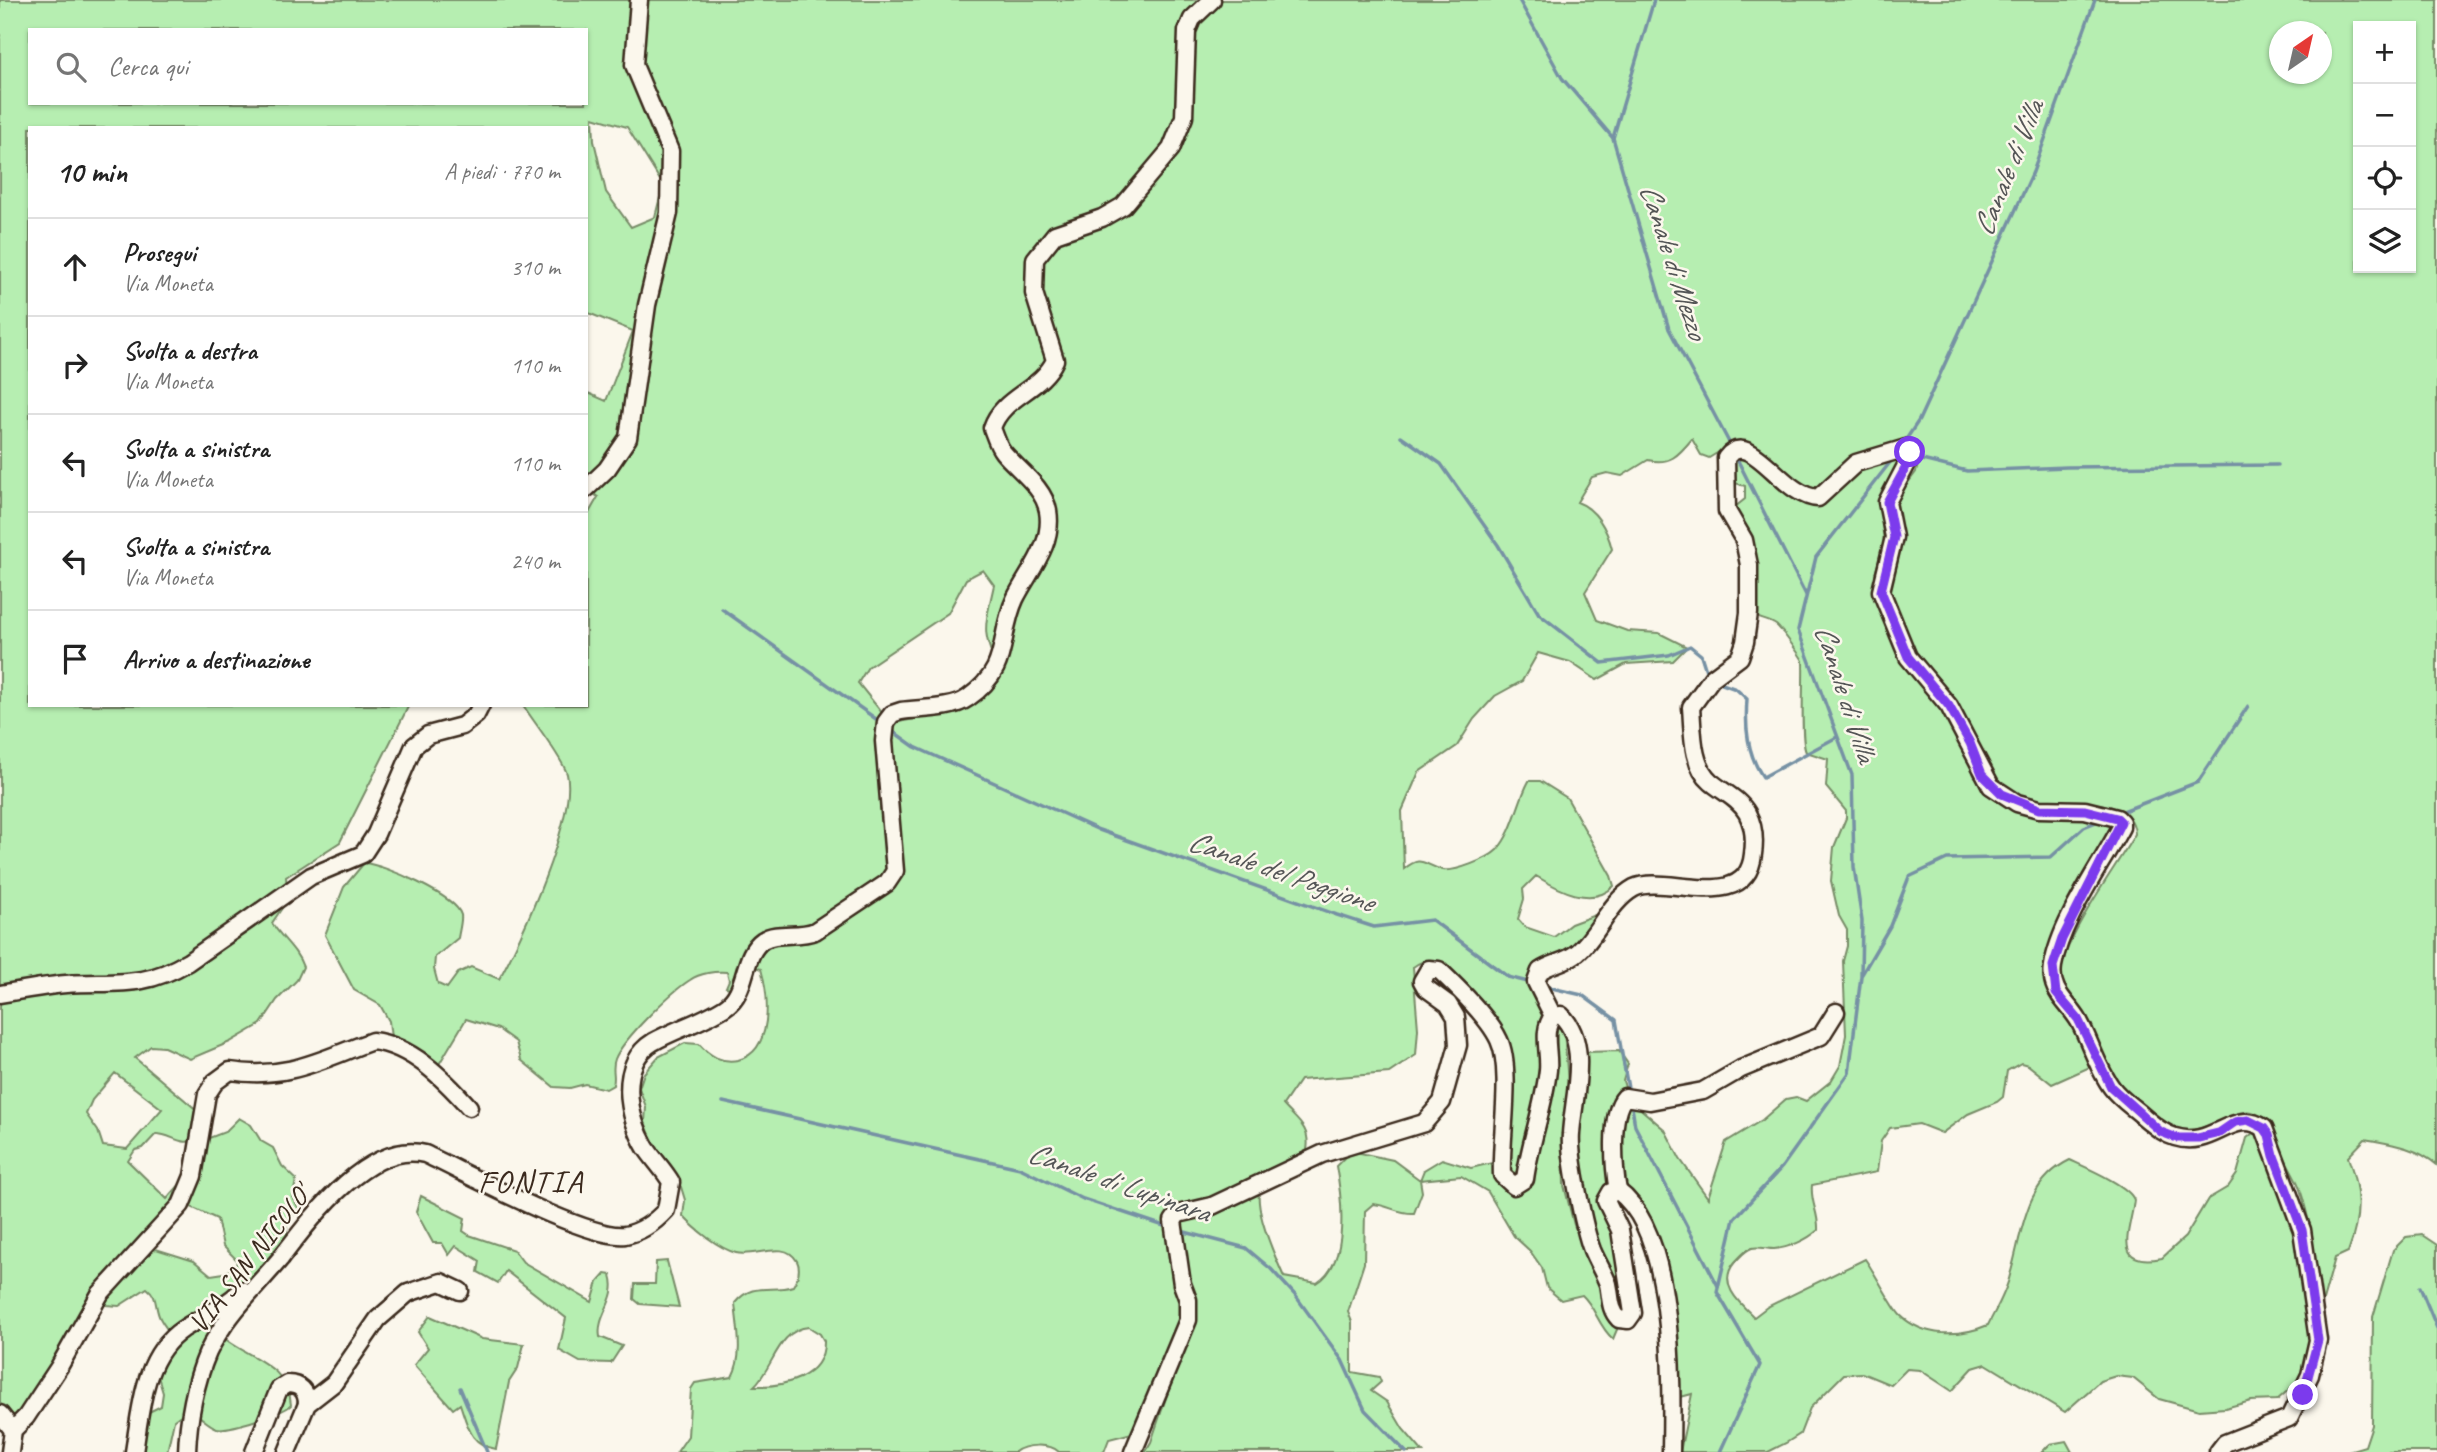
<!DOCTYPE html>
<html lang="it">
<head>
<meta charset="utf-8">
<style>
	:root { --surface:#fff; --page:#f6f6f6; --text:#222; --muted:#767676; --line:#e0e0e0 }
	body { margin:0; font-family:Caveat,sans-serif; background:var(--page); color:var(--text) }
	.controls { position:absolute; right:21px; top:21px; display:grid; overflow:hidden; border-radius:0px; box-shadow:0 2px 5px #0004 }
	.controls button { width:63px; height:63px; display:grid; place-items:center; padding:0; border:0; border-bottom:2px solid var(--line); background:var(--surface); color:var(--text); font:35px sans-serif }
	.compass { position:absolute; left:2269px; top:21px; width:63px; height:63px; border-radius:50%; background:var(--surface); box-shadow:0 2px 5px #0004; rotate:34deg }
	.stop { position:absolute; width:21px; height:21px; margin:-16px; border:5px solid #7c3aed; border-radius:50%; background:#fff }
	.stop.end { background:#7c3aed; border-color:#fff; box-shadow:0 2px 7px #0008 }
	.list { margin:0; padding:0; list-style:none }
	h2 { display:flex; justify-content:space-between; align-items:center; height:91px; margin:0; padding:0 28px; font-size:30px }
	h2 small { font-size:23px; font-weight:400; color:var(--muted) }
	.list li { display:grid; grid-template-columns:46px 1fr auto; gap:21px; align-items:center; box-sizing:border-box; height:98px; padding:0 28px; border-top:2px solid var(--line) }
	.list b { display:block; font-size:26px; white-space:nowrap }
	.list p { margin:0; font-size:23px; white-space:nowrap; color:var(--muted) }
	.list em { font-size:23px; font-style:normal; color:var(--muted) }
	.icon { flex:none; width:38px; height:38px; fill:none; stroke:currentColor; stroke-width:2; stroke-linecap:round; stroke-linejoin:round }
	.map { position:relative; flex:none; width:2437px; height:1452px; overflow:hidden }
	.search { position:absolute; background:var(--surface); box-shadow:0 2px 5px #0004; left:28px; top:28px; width:560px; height:77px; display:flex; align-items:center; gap:18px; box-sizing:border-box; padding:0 24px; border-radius:0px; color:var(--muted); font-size:26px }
	.panel { position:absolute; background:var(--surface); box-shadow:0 2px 5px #0004; left:28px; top:126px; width:560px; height:581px; border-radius:0px }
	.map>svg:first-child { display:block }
	.green { fill:#b6eeb1; stroke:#788c68; stroke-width:2; fill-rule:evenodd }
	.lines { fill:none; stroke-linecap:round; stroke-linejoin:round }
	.stream { stroke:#7691a4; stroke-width:3.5 }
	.minor-casing { stroke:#3b2a1e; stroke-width:21 }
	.minor { stroke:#fbf7ec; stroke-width:16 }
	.route { stroke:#7c3aed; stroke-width:9 }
	.labels { text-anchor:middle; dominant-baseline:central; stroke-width:5; stroke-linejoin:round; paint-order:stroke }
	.street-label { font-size:28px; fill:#3b2a1e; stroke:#fbf7ec }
	.water-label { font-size:30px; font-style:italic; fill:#545556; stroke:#fbf7ec }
	.quarter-label { font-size:32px; letter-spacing:2px; fill:#3b2a1e; stroke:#fbf7ec }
</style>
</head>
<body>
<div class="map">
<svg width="2437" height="1452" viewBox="0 0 2437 1452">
	<rect width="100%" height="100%" fill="#fbf7ec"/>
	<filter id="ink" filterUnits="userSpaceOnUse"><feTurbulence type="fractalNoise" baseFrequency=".0143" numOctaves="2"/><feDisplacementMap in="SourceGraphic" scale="14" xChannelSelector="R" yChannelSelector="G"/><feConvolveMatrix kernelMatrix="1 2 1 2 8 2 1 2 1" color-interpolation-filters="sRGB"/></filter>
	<g filter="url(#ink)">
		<g class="green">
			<path d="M0,0h2437v1165c-21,-18 -46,-21 -72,-26l-17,18c13,36 13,60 0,95l-13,6 -15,53c-4,-42 -7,-85 -21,-125 -4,-10 -10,-19 -14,-28 -7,-16 -14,-34 -28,-44 -16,-11 -50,18 -70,16 -27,-2 -73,-44 -85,-67 -6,-13 -5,-29 -12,-41 -12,-17 -34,-30 -29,-53 8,-39 53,-99 74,-135 -2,-49 -94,-22 -126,-41 -31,-20 -33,-57 -51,-86 -22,-39 -68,-69 -67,-119 0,-15 11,-33 11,-52 0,-13 -7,-24 -6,-37l20,-27 4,-14 -9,-12 -91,43 -14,3 -54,-46 -17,-4 -26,16 -8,-3 -9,-16c-14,17 -22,26 -44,21l-26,16 -15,-3 -15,4 -15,25c19,7 30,27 35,47l-27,43 12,28 30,11 32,2 28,14 -14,14 -47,3 -29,16 -27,-18 -32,-9 -16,28 -27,15 -21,23 -17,27 -38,26 -17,39 2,58c18,-15 19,-4 39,1 12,2 45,-11 54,-20 17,-19 20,-47 32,-69h11l27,17 44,78 3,10c-22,22 -55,4 -78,-10l-13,13 1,10 -6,20 7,8 29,10 17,-13 24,-9c-3,29 -37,42 -59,55l11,40 -9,23 5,34 -24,103 -6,4 -3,-6 1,-95 -63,-104c-11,-12 -22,-11 -35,-2l5,62 -2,26 -27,18 -89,7 -17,25c13,15 28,22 24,45 -14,8 -31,14 -42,27 -19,19 10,79 19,100l33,6c33,-20 25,-85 19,-117l15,-15 42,9 27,20 4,-10 18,-11 29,9 25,-6 26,28 34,-128 1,-35 7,2 4,56 -5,57 1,43 10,40 24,52 10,34 10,16 -5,12c-15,-13 -17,-31 -31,-44l-21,5 -14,-12 -5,-20 -12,-17 -16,-15 -26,-44 -27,-16 -41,4 2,12 -8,21c-15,1 -26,-8 -41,-9l-8,7 -1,52 -16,49 4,10v50l27,5 2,5 -10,9 16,11 16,27 20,23h-278l6,-10 17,-50 -7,1 -29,40 -23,6 -5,13h-45c-9,-9 -34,-8 -44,0h-338l11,-16 3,-47 4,-6 37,-6c12,-22 5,-50 3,-74 18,-22 36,-10 58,-17 5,-8 8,-17 4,-25 -12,-22 -42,-3 -61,-8 -18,-5 -41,-24 -53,-37l2,-16 -4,-13 -23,-32 -13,-33 1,-15 -7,-19 5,-15 14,-16 27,-14 14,1c11,12 22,19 39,16 36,-9 31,-65 23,-91l-8,-3 -19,23 -8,-2 3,-7 -2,-8c-12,-1 -27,1 -37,8 -19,12 -67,59 -75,79 -4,10 1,17 -2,26l-7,4 -21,-5 -15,4 -16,-1 -33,-27 -5,-18 -18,-13 -32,-10 -28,47 -47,-28 -2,-17 -9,-16 -26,-15 -29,-55 19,-48 20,-24c19,1 92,33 97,52 1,6 -2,16 -3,23l-23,19 -1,12 4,15 9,4 11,-15 13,-6 28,12c22,-39 78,-163 68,-205 -4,-15 -34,-53 -44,-69h63v-187l12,-21 -12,-8v-97l20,9 27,-70 -47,-19v-184h-556v577h379l-69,137 -54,35 2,22 -16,24c10,16 24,25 31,44l-6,13 -20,20 -16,24 -31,18 -40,17 -26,-12 -13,-1 -16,12 64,54 -3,28c-17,6 -24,-6 -40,-6l-13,14 -8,2 -7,11 39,38 16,-18 -5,22 -68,71 -7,2 -37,73 -44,68 -9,2 -13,-13zM2358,26h53v242h-53zM30,30h556v73h-556zM2280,32h42v42h-42zM593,117l34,10 36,58 -8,32 -24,10 -25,-35 -12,-51zM983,570l11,15c-11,48 -12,46 7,92 -22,39 -71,37 -110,47l-33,-41 10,-16 80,-54 18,-34zM115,1073l47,36 -35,40 -24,-3 -5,-15 -12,-17 6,-14zM809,1327l11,7 4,7c1,37 -41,46 -70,45 19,-17 24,-57 55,-59z"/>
			<path d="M1902,454l3,4 -25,43 4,43 -9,30v19l89,152 10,30 8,11 13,11 112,23 6,5 -68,150 7,26 23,28 15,38 -38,17 -24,-19 -7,-2 -14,8 -4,26 -6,5 -29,12 -26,19 -23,-9 -29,4 -9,13 -4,31 -65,13c-2,17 7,28 6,45 -11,10 -29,18 -44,19 -7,0 -16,-3 -22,-1 -7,2 -12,9 -17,14 -18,21 3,40 19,55l13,-10 98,-48c9,12 27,48 35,56 24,23 60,22 88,10 8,-16 18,-32 22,-50 13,-44 14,-93 60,-115 15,7 60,26 64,40 -3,30 -24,68 28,58l23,-21 23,-38 20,-12 9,-13 10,-36 12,-10 34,96 6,28 14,95 -12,38 -9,2 -15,13 -26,1 -26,7 -26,2 -40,-11 -26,-21 -17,-2 -16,5 -35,31 -79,-48 -13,4 -21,23 -32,-21 -13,-1 -16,16 -29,-12 -18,1 -34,34 -10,26 -14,9 -18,9h-88l12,-58 -15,4 -15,-145 -53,-67 13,117 -27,-68 -15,-65 -3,-42 10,-76 32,-1 9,13 -5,17 6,18 36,31 15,29 28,39 18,-56 36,-22 24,-21 10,-2 10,4 25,-20 9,-15 6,-31 -3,-74 4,-15v-16l-8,-14 -8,-35 3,-34 12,-29v-7l-20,-24 2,-28 -22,-7c-6,-11 -2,-73 -3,-91 -2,-5 -23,-33 -27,-36 -7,-5 -15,-5 -21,-9l-1,-69 -19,-40 10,-8v-13l-16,-5 2,-20 16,-6 52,43 14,7 16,-5 20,-27z"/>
			<path d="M239,1118l12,7 10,16 12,7 9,18 14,13 -3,18 6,12 -13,13c10,48 -64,64 -72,106 23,29 74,31 77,77 -5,7 -64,26 -74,23 -11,-4 -18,-14 -28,-19l-15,11 -7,32h-41l5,-31 30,-15 2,-13 -6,-20 16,-32c-3,-10 -7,-12 -12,-21 -7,-11 -2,-23 -14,-32l-28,18 -13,-1 -5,-4 42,-45 13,-7 38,12 17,14 13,-2 12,-7 1,-6 -14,-14 -6,-27 -28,-13 20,-68 16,-6z"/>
			<path d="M421,1196l44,22 -2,13 6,4 45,15 9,12 69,40 6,-20 7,-8 6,1c8,24 -15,40 -11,62l22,9 -11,17 -31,-1 -21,-12 7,-32 -60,-47 -8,12 -20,-11 2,-11 -24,-15 -7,9 -7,-12h-9l-17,-31z"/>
			<polygon points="2422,1235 2437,1245 2437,1452 2345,1452 2365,1446 2372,1425 2373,1317 2393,1250 2406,1237"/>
			<polygon points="667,1261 679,1307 640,1304 634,1299 635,1284 655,1284 656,1262"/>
			<path d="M430,1316l52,23 42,5 -6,24 -9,14 -13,67c-26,-4 -28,-22 -36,-45l-7,5 -39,-44 14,-17 -10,-16z"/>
			<polygon points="2066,1441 2072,1452 2042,1452 2050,1444"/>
		</g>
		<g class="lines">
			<g class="stream">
				<polyline points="1519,0 1562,78 1613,138"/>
				<polyline points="1654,0 1613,138 1669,329 1732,448"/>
				<polyline points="1401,436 1441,464 1498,545 1539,614 1602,663 1669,655 1690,646 1701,655 1708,677"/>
				<polyline points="1903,444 1919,420 2033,172 2095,0"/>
				<polyline points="1735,455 1806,595"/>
				<polyline points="1914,458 1967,471 2067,467 2277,465"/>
				<polyline points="722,609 876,719"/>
				<path d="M1714,681l22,8 11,10c-2,28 0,55 16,78l74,-40"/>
				<polyline points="894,732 915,747 1099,830 1337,915 1374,927 1432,920 1508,977 1532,983"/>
				<polyline points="2118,813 2198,782 2248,706"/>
				<polyline points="1862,974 1890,926 1909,877 1947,859 2051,857 2084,827 2101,820"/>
				<polyline points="1543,986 1582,995 1616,1020 1629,1094"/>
				<polyline points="1631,1101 1635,1126 1718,1286"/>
				<polyline points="723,1102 1020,1168 1083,1199 1167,1227"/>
				<polyline points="1181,1231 1246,1248 1271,1269 1295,1295 1342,1360 1365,1410 1406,1452"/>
				<polyline points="2420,1287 2437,1328"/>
				<polyline points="460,1388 487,1452"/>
				<polyline points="1720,1452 1760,1365 1717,1292 1734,1219 1782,1167 1849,1073 1861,976 1862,921 1854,867 1852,775 1798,630 1816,557 1895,456"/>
			</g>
			<g class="minor-casing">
				<g id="minor">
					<polyline points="586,489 607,469 628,438 647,305 669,213 670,151 634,65 639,0"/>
					<path d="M0,994c22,-4 44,-8 66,-10 50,-3 76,5 122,-22l123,-86 52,-22 13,-20 38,-88 14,-11 34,-9 14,-11 5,-10"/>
					<path d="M1553,1016l-17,-34 4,-11c12,-8 27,-9 38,-19 21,-18 31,-50 56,-64 30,-15 113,27 119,-34 2,-14 1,-28 -6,-41 -8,-14 -24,-21 -36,-31 -20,-17 -18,-52 -20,-75l21,-29 28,-21 5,-15 4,-29v-48l-5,-25 -17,-29 -1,-53c24,-32 56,39 92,40l38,-35 50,-15 5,8 -24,46 7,35 -13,54 27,66 41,49 42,80 26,17 22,6 46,1 32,8 4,4v5c-21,40 -61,95 -68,139 -4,26 15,36 26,55 12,22 18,47 33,67 9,12 21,19 32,29 10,8 18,16 31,20 39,12 57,-30 89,-9l38,102 16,110 -8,35 -21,43 -64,25 -7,9"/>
					<path d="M1618,1191c-4,-22 -9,-77 7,-94l25,4 53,-10 38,-22 80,-33 15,-24"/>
					<polyline points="0,1414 13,1430"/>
					<path d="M10,1452l3,-22 13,-13 33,-50 41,-73 81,-89 12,-29 14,-82 8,-12 15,-11c57,9 90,-11 142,-30 39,4 72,38 97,66"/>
					<path d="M134,1452c7,-43 9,-96 49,-123 22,-14 39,-20 59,-39"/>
					<path d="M187,1452c1,-32 8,-70 21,-100 17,-36 47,-63 72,-93 30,-39 88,-119 145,-105 39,18 163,86 200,81 17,-3 30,-13 41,-25l5,-28c-7,-12 -17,-22 -25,-34 -18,-30 -29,-84 7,-106 23,-13 49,-20 72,-35 24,-16 16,-52 38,-67 14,-9 36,-2 52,-9l72,-48 8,-12 -11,-130 2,-19 6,-8 9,-3c20,-3 50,-1 67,-13 44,-31 29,-60 47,-99 13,-27 39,-54 33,-88 -4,-24 -30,-41 -45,-59 -5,-6 -8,-16 -11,-24 10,-32 49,-37 63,-68l-21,-67 1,-34 20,-25 47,-16 21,-12 48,-57 13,-32 3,-86 5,-12 20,-19"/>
					<path d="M254,1452l25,-63 8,-5c13,0 20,7 20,20"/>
					<polyline points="287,1452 307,1404 334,1383 378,1319 408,1293 441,1282 460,1291"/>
					<path d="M1133,1452l55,-132v-20l-6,-16 -9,-63 5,-7 34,-8 110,-52 102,-31 18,-21 16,-57 -2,-28 -8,-13 -22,-16 -4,-7 7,-12 10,1c18,17 50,48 60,70 14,30 1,99 3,135l12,11 11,-7c5,-37 19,-72 23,-109 2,-18 -7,-39 5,-54l8,-1c30,29 12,83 10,119 -2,22 13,95 21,116 5,12 12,23 16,34 3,13 1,25 11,35l9,1 5,-7 -13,-83 -14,-29 5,-9 7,-1c58,43 54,196 53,261"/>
				</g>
			</g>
			<use href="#minor" class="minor"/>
		</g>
	</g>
	<g class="lines" filter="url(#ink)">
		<polyline class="route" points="1910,452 1912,456 1887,502 1894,537 1881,591 1908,657 1949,706 1970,743 1982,774 2002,794 2039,809 2085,810 2117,818 2121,822 2062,939 2053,966 2056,993 2078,1019 2111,1087 2161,1132 2177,1138 2198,1138 2219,1133 2235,1122 2248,1120 2264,1128 2269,1135 2274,1156 2302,1230 2318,1340 2303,1395"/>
	</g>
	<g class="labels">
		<g class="street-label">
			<text transform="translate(249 1259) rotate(-52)">VIA SAN NICOLO'</text>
		</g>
		<g class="water-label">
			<text transform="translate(2008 168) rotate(-68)">Canale di Villa</text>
			<text transform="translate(1674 261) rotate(72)">Canale di Mezzo</text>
			<text transform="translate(1846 693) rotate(72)">Canale di Villa</text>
			<text transform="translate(1281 871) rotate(19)">Canale del Poggione</text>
			<text transform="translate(1119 1182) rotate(19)">Canale di Lupinara</text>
		</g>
		<g class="quarter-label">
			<text x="531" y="1181">FONTIA</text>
		</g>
	</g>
</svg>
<div class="controls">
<button>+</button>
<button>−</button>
<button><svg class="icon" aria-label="locate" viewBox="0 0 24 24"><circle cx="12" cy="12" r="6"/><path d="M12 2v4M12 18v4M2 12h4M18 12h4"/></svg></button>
<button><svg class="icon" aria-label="layers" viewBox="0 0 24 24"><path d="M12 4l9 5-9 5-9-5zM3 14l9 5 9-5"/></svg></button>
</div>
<svg class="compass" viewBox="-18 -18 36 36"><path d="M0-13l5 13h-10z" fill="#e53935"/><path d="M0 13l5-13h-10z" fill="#767676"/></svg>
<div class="stop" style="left:1910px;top:452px"></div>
<div class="stop end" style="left:2303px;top:1395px"></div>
<div class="search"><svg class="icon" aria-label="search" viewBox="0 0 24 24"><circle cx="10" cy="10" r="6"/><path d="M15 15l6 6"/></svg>Cerca qui</div>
<section class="panel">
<h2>10 min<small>A piedi · 770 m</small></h2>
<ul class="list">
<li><svg class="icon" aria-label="ahead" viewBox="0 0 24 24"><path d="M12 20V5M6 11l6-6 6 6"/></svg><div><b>Prosegui</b><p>Via Moneta</p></div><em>310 m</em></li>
<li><svg class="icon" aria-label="right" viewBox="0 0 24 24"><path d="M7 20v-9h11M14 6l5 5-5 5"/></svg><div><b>Svolta a destra</b><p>Via Moneta</p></div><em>110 m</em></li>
<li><svg class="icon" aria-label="left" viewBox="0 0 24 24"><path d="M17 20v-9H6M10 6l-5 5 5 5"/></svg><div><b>Svolta a sinistra</b><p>Via Moneta</p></div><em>110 m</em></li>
<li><svg class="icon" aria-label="left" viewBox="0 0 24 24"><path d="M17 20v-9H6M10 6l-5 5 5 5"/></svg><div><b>Svolta a sinistra</b><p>Via Moneta</p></div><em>240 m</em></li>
<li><svg class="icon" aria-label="arrive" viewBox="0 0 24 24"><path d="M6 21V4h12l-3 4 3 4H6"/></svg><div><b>Arrivo a destinazione</b></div></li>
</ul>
</section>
</div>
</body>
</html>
